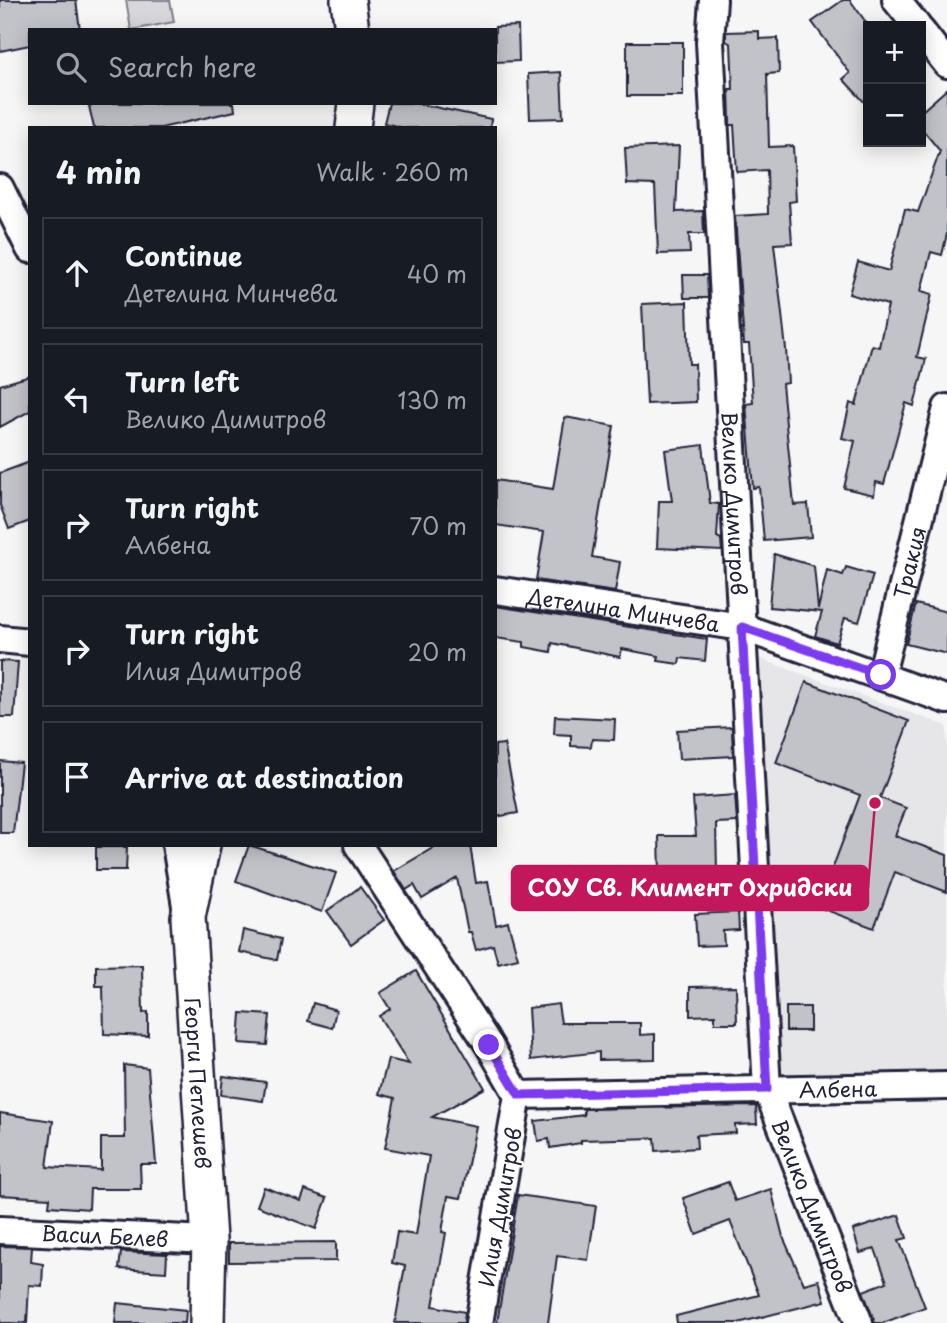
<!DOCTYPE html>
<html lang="en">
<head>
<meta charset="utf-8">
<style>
	:root { --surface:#171b24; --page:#242831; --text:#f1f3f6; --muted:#9ea1a6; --line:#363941 }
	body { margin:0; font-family:"Playpen Sans",sans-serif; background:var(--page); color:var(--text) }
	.controls { position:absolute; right:21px; top:21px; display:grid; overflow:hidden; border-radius:0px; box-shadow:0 4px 18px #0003 }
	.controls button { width:63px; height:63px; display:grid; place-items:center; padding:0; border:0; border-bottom:2px solid var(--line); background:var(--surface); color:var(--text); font:35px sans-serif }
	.stop { position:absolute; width:21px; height:21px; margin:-16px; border:5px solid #7c3aed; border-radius:50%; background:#fff }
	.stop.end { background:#7c3aed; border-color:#fff; box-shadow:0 2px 7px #0008 }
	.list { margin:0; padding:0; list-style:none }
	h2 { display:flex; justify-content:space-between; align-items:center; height:91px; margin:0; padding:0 28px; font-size:30px }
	h2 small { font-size:23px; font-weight:400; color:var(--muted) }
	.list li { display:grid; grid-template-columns:46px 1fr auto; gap:21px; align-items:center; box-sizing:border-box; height:112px; margin:0 14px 14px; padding:0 14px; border:2px solid var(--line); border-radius:0px }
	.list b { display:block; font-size:26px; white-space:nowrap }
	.list p { margin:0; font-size:23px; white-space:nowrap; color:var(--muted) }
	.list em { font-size:23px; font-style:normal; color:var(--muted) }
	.icon { flex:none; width:38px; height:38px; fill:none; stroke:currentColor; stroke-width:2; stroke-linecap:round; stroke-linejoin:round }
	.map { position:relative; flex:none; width:947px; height:1323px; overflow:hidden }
	.search { position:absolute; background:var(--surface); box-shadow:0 4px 18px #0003; left:28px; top:28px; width:469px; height:77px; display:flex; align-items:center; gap:18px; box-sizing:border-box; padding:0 24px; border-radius:0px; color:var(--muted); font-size:26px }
	.panel { position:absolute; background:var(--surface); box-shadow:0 4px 18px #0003; left:28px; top:126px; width:469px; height:721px; border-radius:0px }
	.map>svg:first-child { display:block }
	.built { fill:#e6e6e9 }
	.park { fill:#d7d7db; stroke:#7c7c8b; stroke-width:2 }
	.building { fill:#c2c2c9; stroke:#22223b; stroke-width:2 }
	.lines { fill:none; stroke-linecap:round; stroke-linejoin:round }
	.minor-casing { stroke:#22223b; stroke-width:32 }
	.major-casing { stroke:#22223b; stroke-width:38 }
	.minor { stroke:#fff; stroke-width:26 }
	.major { stroke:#fff; stroke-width:33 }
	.route { stroke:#7c3aed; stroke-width:9 }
	.labels { text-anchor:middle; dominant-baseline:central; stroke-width:5; stroke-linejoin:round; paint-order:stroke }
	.street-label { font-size:21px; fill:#22223b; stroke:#fff }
	.leader { fill:none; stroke:#c2185b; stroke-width:2.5 }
	.callout-dot { fill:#c2185b; stroke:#fff; stroke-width:2.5 }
	.callout { fill:#c2185b; stroke:#c2185b; stroke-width:2.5 }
	.callout-label { font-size:23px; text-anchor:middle; font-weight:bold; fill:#fff }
</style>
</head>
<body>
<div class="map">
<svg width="947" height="1323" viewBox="0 0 947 1323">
	<rect width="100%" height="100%" fill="#f6f6f7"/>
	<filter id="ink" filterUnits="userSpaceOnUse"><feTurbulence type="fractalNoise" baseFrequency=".0143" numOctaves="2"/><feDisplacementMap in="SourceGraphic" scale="14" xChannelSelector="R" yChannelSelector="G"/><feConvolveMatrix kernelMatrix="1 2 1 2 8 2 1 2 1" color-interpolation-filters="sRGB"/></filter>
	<g filter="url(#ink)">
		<polygon class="built" points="755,657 947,726 947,1072 779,1076"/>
		<polygon class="park" points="126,0 170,0 174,22 131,30"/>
		<g class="building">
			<polygon points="0,0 76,0 80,30 30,30 30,45 0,51"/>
			<polygon points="843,0 850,0 868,25 868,106 843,79 850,73 812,22"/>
			<polygon points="518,26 519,61 495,62 495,27"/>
			<polygon points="759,31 759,39 778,38 779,73 767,74 769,147 793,146 796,201 789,202 792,243 774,244 786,349 788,383 782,384 794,505 808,504 811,537 764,541 759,487 753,488 746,404 753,403 749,344 744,344 735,216 768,214 767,170 737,172 734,125 730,125 730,120 729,89 733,89 731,44 726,41 726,32"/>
			<rect x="627" y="42" width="56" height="54"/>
			<polygon points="561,72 563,118 530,119 528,74"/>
			<polygon points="947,89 947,234 942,255 931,252 921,291 932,294 917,357 926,359 914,406 906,403 884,484 876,482 874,495 844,488 855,441 842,438 850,403 856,405 872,345 879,347 888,305 849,294 858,262 889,271 905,209 918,212 940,151 921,128 921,112"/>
			<polygon points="102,103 234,103 235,111 161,128 94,128 89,106"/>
			<polygon points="389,103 416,103 491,119 490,128 404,128 384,123"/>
			<polygon points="679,146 676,212 703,211 704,234 689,234 690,253 658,254 655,185 627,184 625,148"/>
			<polygon points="683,275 707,275 708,298 684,298"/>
			<polygon points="687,302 689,364 695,364 696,402 647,404 642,304"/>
			<polygon points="30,376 30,411 0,427 0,385"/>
			<polygon points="565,417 614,426 592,557 620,562 615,592 536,580 544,532 495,525 495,480 553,489"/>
			<polygon points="703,445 710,503 719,504 717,537 721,539 722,551 657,548 659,501 672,501 665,450"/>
			<polygon points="30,462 30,521 9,529 0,505 0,473"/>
			<polygon points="774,554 814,566 818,609 827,570 843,575 846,567 873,575 859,622 845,618 837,643 815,636 822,612 769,607"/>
			<polygon points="916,604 947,612 947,654 906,644"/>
			<polygon points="495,606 707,639 705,661 680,658 679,664 658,661 659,656 622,649 620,657 552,643 551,652 524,647 524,642 495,638"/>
			<polygon points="0,661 18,662 14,717 0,717"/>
			<polygon points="806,682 909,721 880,798 906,808 895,836 947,855 947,892 895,872 874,928 818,907 860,795 776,763"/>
			<polygon points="555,716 615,719 614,740 592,739 591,747 571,746 571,735 554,734"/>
			<polygon points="732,727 733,756 679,759 677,730"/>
			<polygon points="504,744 518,813 495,817 495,745"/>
			<polygon points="0,761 21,763 13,833 0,833"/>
			<polygon points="735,795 737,822 716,823 717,872 660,873 659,836 696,836 693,798"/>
			<polygon points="249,845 336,873 322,912 236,881"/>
			<polygon points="438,845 470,845 476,883 488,881 496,925 508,922 518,958 498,963 493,945 476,950 471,932 468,932 457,878 422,899 414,885 406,890 394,871"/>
			<polygon points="96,847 127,847 126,870 96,870"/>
			<polygon points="360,887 384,920 351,944 327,911"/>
			<polygon points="738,912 739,930 723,931 724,945 697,946 695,914"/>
			<polygon points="243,930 281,939 277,960 239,952"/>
			<polygon points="142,965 143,1013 148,1012 148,1036 104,1034 103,986 96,986 96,966"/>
			<polygon points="416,971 485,1088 432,1117 476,1126 461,1198 448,1196 442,1232 446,1233 433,1306 465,1312 464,1323 395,1323 405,1266 392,1263 397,1232 416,1235 429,1156 385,1148 395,1098 379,1094 388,1059 409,1064 379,1016 390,1009 380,993"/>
			<polygon points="736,986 737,1023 715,1023 715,1015 690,1016 690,987"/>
			<polygon points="313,1003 336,1010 332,1028 308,1021"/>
			<polygon points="558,1004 561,1023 640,1023 640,1035 655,1034 655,1059 599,1060 599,1052 531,1060 528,1008"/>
			<rect x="786" y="1007" width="24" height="24"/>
			<polygon points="241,1013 270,1015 267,1045 239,1043"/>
			<polygon points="124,1065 148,1068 156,1164 140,1164 141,1189 90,1189 89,1209 49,1206 50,1198 0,1195 0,1113 53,1121 47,1167 101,1170 101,1138 125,1138"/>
			<polygon points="223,1076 266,1082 263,1101 221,1095"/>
			<polygon points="756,1106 757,1124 735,1125 736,1133 696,1135 697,1148 656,1151 655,1138 581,1140 581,1143 550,1148 549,1139 538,1141 535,1121 584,1115 584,1109"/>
			<polygon points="728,1182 735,1201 771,1189 783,1237 804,1284 819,1280 825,1301 738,1323 677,1323 676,1316 759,1295 730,1221 696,1234 683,1198"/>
			<polygon points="264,1187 301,1201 305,1190 327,1198 316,1229 257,1206"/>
			<polygon points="518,1195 596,1206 588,1260 557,1256 548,1323 497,1323"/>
			<polygon points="899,1215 907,1238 899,1240 925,1307 883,1323 875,1323 863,1291 887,1282 875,1249 860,1253 853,1230"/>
			<polygon points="336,1242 336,1261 229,1262 229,1243"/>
			<polygon points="0,1246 32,1247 31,1262 43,1264 42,1286 29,1285 27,1323 0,1323"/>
			<polygon points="121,1252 167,1254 166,1272 119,1269"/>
			<polygon points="117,1303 186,1310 185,1323 115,1323"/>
		</g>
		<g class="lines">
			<g class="minor-casing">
				<g id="minor">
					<path id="s1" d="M713,0l-3,42 57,1047 92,234"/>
					<polyline points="896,0 917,26"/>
					<polyline points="921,31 947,64"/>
					<polyline points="0,188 30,249"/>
					<path id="s2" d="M495,590l247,37 205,73"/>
					<polyline points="0,639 30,642"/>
					<path id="s3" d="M881,675l66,-267"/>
					<polyline points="176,845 186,906"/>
					<polyline points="358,845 489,1045 518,1095 479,1323"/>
					<path id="s4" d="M518,1095l429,-9"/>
					<path id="s5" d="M0,1230l209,10"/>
				</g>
			</g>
			<g class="major-casing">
				<g id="major">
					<polyline points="348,0 352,30"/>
					<polyline points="353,128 356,103"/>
					<path id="s6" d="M203,845l-15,72 21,323 -2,83"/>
				</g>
			</g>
			<use href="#minor" class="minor"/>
			<use href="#major" class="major"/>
		</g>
	</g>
	<g class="lines" filter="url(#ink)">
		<polyline class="route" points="489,1045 519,1095 767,1089 742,627 881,675"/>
	</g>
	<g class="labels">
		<g class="street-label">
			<text stroke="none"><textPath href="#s1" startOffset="504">Велико Димитров</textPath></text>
			<text stroke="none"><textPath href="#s3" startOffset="116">Тракия</textPath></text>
			<text stroke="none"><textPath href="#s2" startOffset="130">Детелина Минчева</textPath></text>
			<text stroke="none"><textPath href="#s6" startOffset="240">Георги Петлешев</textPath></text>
			<text stroke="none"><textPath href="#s4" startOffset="320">Албена</textPath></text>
			<text transform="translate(499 1207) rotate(-80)">Илия Димитров</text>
			<text stroke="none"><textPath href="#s1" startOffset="1216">Велико Димитров</textPath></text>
			<text stroke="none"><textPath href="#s5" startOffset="105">Васил Белев</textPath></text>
		</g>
	</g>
	<path class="leader" d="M875 803L868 888"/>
	<circle class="callout-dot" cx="875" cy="803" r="7"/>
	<rect class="callout" x="512" y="866" width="356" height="44" rx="7"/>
	<g class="callout-label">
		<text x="690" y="896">СОУ Св. Климент Охридски</text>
	</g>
</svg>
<div class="controls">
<button>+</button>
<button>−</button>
</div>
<div class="stop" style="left:881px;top:675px"></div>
<div class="stop end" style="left:489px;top:1045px"></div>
<div class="search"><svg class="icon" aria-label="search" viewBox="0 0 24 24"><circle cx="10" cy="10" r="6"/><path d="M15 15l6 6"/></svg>Search here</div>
<section class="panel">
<h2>4 min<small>Walk · 260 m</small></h2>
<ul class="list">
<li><svg class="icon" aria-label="ahead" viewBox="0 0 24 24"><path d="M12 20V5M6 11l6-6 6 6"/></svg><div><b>Continue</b><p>Детелина Минчева</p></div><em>40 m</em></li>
<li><svg class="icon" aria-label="left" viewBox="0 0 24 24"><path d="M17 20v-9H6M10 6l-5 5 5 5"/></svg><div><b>Turn left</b><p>Велико Димитров</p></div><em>130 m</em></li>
<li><svg class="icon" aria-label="right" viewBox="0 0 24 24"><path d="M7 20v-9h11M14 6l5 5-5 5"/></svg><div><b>Turn right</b><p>Албена</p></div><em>70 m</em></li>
<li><svg class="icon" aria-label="right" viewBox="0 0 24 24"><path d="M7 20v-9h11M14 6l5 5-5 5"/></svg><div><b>Turn right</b><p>Илия Димитров</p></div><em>20 m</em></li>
<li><svg class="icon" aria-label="arrive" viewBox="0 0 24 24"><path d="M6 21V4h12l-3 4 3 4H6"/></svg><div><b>Arrive at destination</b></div></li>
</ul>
</section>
</div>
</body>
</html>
